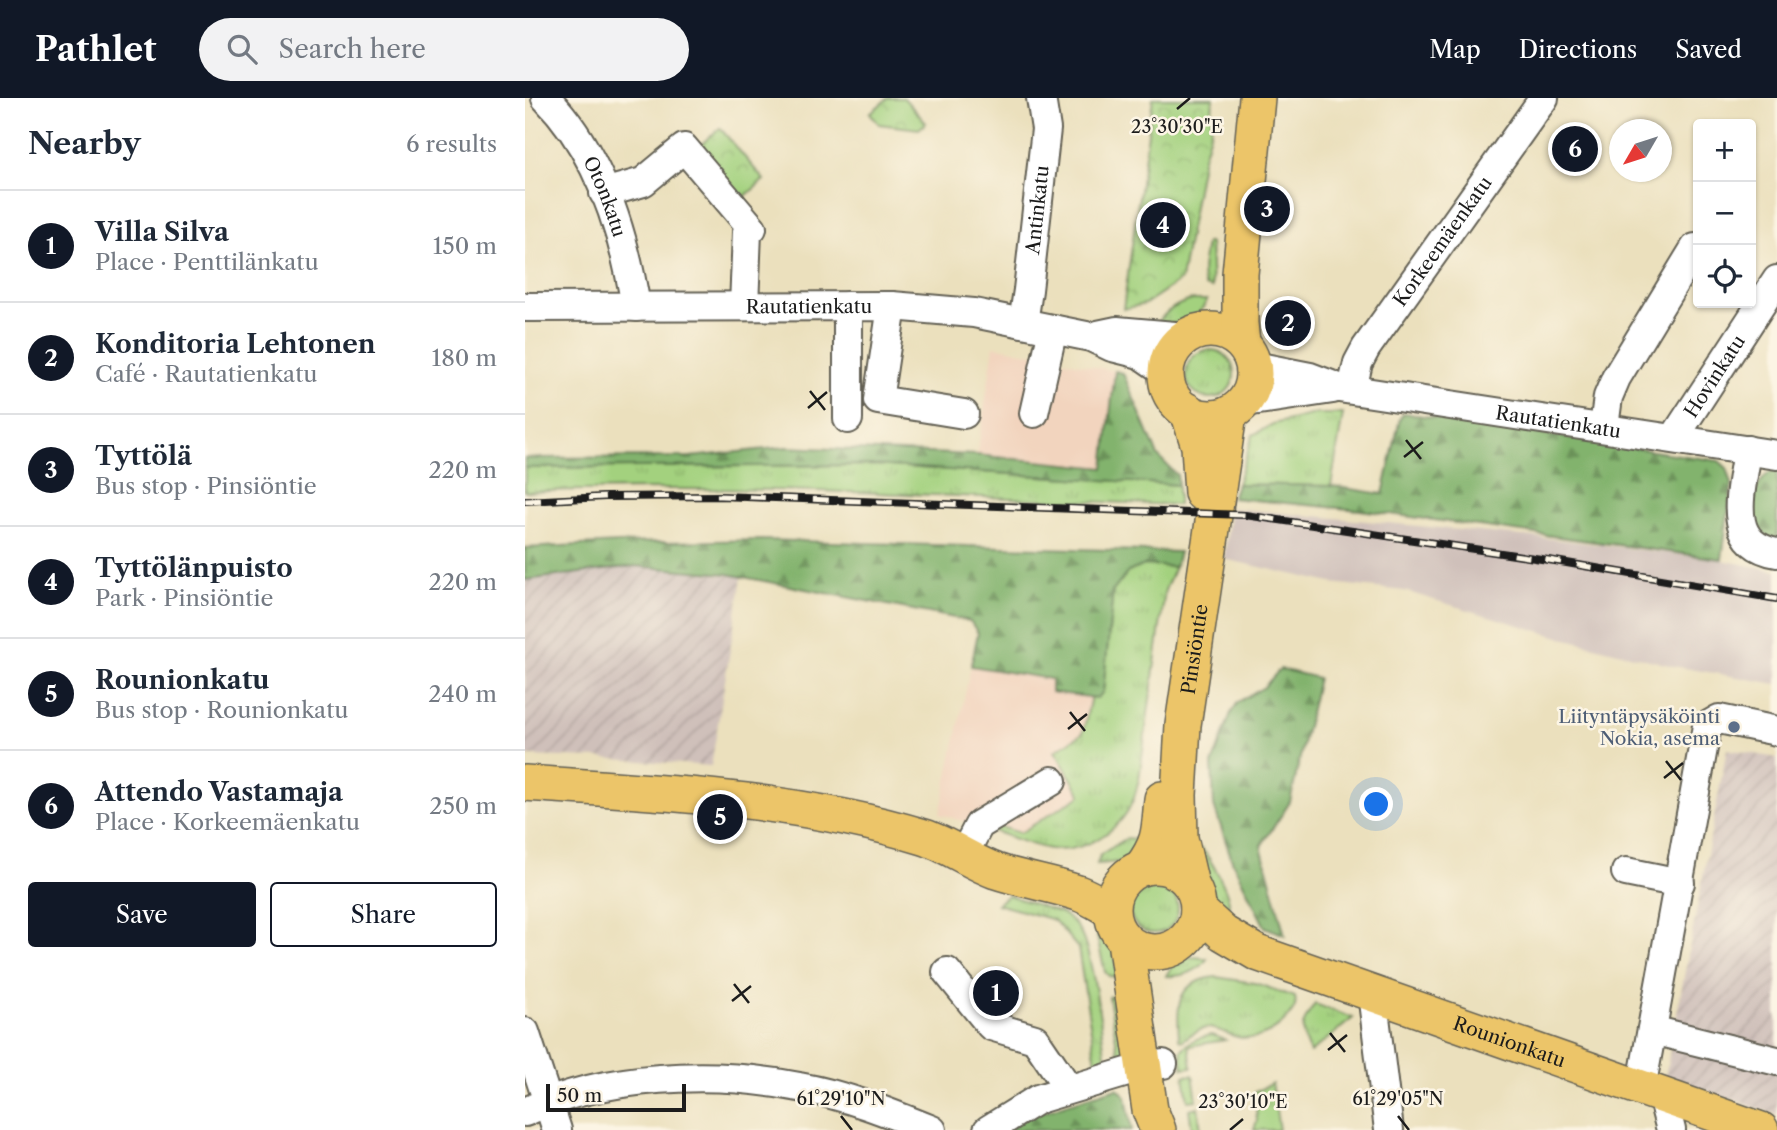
<!DOCTYPE html>
<html lang="en">
<head>
<meta charset="utf-8">
<style>
	:root { --surface:#fff; --page:#f2f2f3; --text:#1f2937; --muted:#747a83; --line:#e0e1e3; --accent:#111827 }
	body { margin:0; font-family:"Libre Caslon Text",serif; background:var(--page); color:var(--text) }
	.controls { position:absolute; right:21px; top:21px; display:grid; overflow:hidden; border-radius:7px; box-shadow:0 2px 5px #0004 }
	.controls button { width:63px; height:63px; display:grid; place-items:center; padding:0; border:0; border-bottom:2px solid var(--line); background:var(--surface); color:var(--text); font:35px sans-serif }
	.compass { position:absolute; left:1084px; top:21px; width:63px; height:63px; border-radius:50%; background:var(--surface); box-shadow:0 2px 5px #0004; rotate:231deg }
	.scale { position:absolute; left:21px; bottom:18px; width:140px; box-sizing:border-box; padding-left:7px; border:4px solid #1c1c1c; border-top:0; font-size:19px; line-height:24px; white-space:nowrap; color:#1c1c1c; -webkit-text-stroke:5px #fcf5e5; paint-order:stroke }
	.you { position:absolute; left:852px; top:707px; width:24px; height:24px; margin:-18px; border:5px solid #fff; border-radius:50%; background:#1a73e8; box-shadow:0 0 0 10px #1a73e833 }
	.badge { display:grid; place-items:center; width:46px; height:46px; border-radius:50%; background:var(--accent); color:#fff; font-size:23px; font-weight:700 }
	.pin { position:absolute; translate:-50% -50%; border:4px solid #fff; box-shadow:0 2px 7px #0006 }
	.list { margin:0; padding:0; list-style:none }
	h2 { display:flex; justify-content:space-between; align-items:center; height:91px; margin:0; padding:0 28px; font-size:30px }
	h2 small { font-size:23px; font-weight:400; color:var(--muted) }
	.list li { display:grid; grid-template-columns:46px 1fr auto; gap:21px; align-items:center; box-sizing:border-box; height:112px; padding:0 28px; border-top:2px solid var(--line) }
	.list b { display:block; font-size:26px; white-space:nowrap }
	.list p { margin:0; font-size:23px; white-space:nowrap; color:var(--muted) }
	.list em { font-size:23px; font-style:normal; color:var(--muted) }
	.actions { display:flex; gap:14px; padding:21px 28px }
	.actions a { flex:1; padding:16px 0; border:2px solid var(--accent); border-radius:7px; text-align:center; font-size:24px; color:var(--accent) }
	.actions .main { background:var(--accent); color:#fff }
	.icon { flex:none; width:38px; height:38px; fill:none; stroke:currentColor; stroke-width:2; stroke-linecap:round; stroke-linejoin:round }
	.map { position:relative; flex:none; width:1252px; height:1032px; overflow:hidden }
	header { display:flex; align-items:center; gap:42px; box-sizing:border-box; height:98px; padding:0 35px; background:var(--accent); color:#fff }
	header strong { font-size:33px }
	nav { display:flex; gap:38px; margin-inline-start:auto; font-size:24px }
	.search { width:490px; height:63px; background:var(--page); display:flex; align-items:center; gap:18px; box-sizing:border-box; padding:0 24px; border-radius:38px; color:var(--muted); font-size:26px }
	main { display:flex }
	aside { flex:1; background:var(--surface) }
	.map>svg:first-child { display:block }
	.built { fill:#f2d4be }
	.industrial { fill:url(#industrial-furrows) }
	.railway { fill:#cfc0ba }
	.grass { fill:url(#grass-tufts); stroke:#60764d; stroke-width:2 }
	.forest { fill:url(#forest-firs); stroke:#4f6844; stroke-width:2 }
	.park { fill:url(#park-crowns); stroke:#60764d; stroke-width:2 }
	.lines { fill:none; stroke-linecap:round; stroke-linejoin:round }
	.minor-casing { stroke:#646154; stroke-width:32 }
	.major-casing { stroke:#646154; stroke-width:38 }
	.minor { stroke:#fff; stroke-width:28 }
	.major { stroke:#ecc569; stroke-width:35 }
	.rail-casing { stroke:#1c1c1c; stroke-width:8 }
	.rail { stroke:#fcf5e5; stroke-width:5; stroke-dasharray:16; stroke-linecap:butt }
	.ticks { fill:none; stroke:#1c1c1c; stroke-width:2.5 }
	.service-dot { fill:#5c6f8a; stroke:#fcf5e5; stroke-width:2.5 }
	.labels { text-anchor:middle; dominant-baseline:central; stroke-width:5; stroke-linejoin:round; paint-order:stroke }
	.street-label { font-size:19px; fill:#1c1c1c; stroke:#fcf5e5 }
	.service-label { font-size:19px; fill:#4e5e75; stroke:#fcf5e5; text-anchor:end }
	.ticks-label { font-size:18px; text-anchor:middle; fill:#1c1c1c; stroke:#fcf5e5; stroke-width:5; stroke-linejoin:round; paint-order:stroke }
</style>
</head>
<body>
<header>
<strong>Pathlet</strong>
<div class="search"><svg class="icon" aria-label="search" viewBox="0 0 24 24"><circle cx="10" cy="10" r="6"/><path d="M15 15l6 6"/></svg>Search here</div>
<nav><a>Map</a><a>Directions</a><a>Saved</a></nav>
</header>
<main>
<aside>
<h2>Nearby<small>6 results</small></h2>
<ul class="list">
<li><span class="badge">1</span><div><b>Villa Silva</b><p>Place · Penttilänkatu</p></div><em>150 m</em></li>
<li><span class="badge">2</span><div><b>Konditoria Lehtonen</b><p>Café · Rautatienkatu</p></div><em>180 m</em></li>
<li><span class="badge">3</span><div><b>Tyttölä</b><p>Bus stop · Pinsiöntie</p></div><em>220 m</em></li>
<li><span class="badge">4</span><div><b>Tyttölänpuisto</b><p>Park · Pinsiöntie</p></div><em>220 m</em></li>
<li><span class="badge">5</span><div><b>Rounionkatu</b><p>Bus stop · Rounionkatu</p></div><em>240 m</em></li>
<li><span class="badge">6</span><div><b>Attendo Vastamaja</b><p>Place · Korkeemäenkatu</p></div><em>250 m</em></li>
</ul>
<div class="actions"><a class="main">Save</a><a>Share</a></div>
</aside>
<div class="map">
<svg width="1252" height="1032" viewBox="0 0 1252 1032">
	<defs>
		<pattern id="industrial-furrows" width="10" height="10" patternUnits="userSpaceOnUse" patternTransform="scale(1.75)"><rect width="10" height="10" fill="#cfc0ba"/><path d="M-1 1l2-2M0 10L10 0M9 11l2-2" fill="none" stroke="#b1a49f"/></pattern>
		<pattern id="grass-tufts" width="24" height="20" patternUnits="userSpaceOnUse" patternTransform="scale(1.75)"><rect width="24" height="20" fill="#a3d17e"/><path d="M3 7l-1-3M5 7V3M7 7l1-3M15 17l-1-3M17 17v-4M19 17l1-3" fill="none" stroke="#8cb36c"/></pattern>
		<pattern id="forest-firs" width="22" height="20" patternUnits="userSpaceOnUse" patternTransform="scale(1.75)"><rect width="22" height="20" fill="#82b36d"/><path d="M5 1l3.5 6h-7zM16 11l3.5 6h-7z" fill="#6a9159"/></pattern>
		<pattern id="park-crowns" width="20" height="18" patternUnits="userSpaceOnUse" patternTransform="scale(1.75)"><rect width="20" height="18" fill="#a3d17e"/><path d="M2 6a3 3 0 1 1 6 0M12 15a3 3 0 1 1 6 0" fill="none" stroke="#8cb36c"/></pattern>
	</defs>
	<rect width="100%" height="100%" fill="#fcf5e5"/>
	<filter id="ink" filterUnits="userSpaceOnUse"><feTurbulence type="fractalNoise" baseFrequency=".0143" numOctaves="2"/><feDisplacementMap in="SourceGraphic" scale="14" xChannelSelector="R" yChannelSelector="G"/><feConvolveMatrix kernelMatrix="1 2 1 2 8 2 1 2 1" color-interpolation-filters="sRGB"/></filter>
	<filter id="wash" filterUnits="userSpaceOnUse"><feTurbulence type="fractalNoise" baseFrequency=".00686" numOctaves="4" result="noise"/><feDisplacementMap in="SourceGraphic" scale="28" xChannelSelector="R" yChannelSelector="G"/><feGaussianBlur stdDeviation="1.57" result="paint"/><feColorMatrix in="noise" values="0 0 0 0 0 0 0 0 0 0 0 0 0 0 0 0 0 1.4 0 .05"/><feComposite in="paint" operator="in"/></filter>
	<g filter="url(#wash)">
		<rect width="100%" height="100%" fill="#ebe0bd"/>
		<g class="built">
			<polygon points="469,248 590,273 579,370 452,357"/>
			<polygon points="446,568 527,581 526,594 566,598 558,635 557,696 495,735 470,727 468,733 415,716"/>
		</g>
		<g class="industrial">
			<polygon points="110,468 217,479 186,668 74,660 0,658 0,482"/>
			<polygon points="1202,651 1252,660 1252,1017 1140,979"/>
		</g>
		<polygon class="railway" points="706,410 1019,440 1197,462 1252,473 1252,586 1148,568 1034,539 879,493 806,485 699,461"/>
		<g class="grass">
			<path d="M681,145h4l2,45 -7,-2c-6,-13 -1,-29 1,-43z"/>
			<path d="M667,202h15c-9,22 -27,25 -49,23 7,-12 21,-20 34,-23z"/>
			<circle cx="685" cy="276" r="24"/>
			<polygon points="790,316 818,316 806,388 712,386 728,337 748,326"/>
			<path d="M348,367l305,20v20c-217,-8 -436,-22 -653,-13v-24z"/>
			<path d="M619,467l31,2 -10,23 -26,189c-2,7 -3,14 -6,21 -12,31 -50,54 -83,49 -19,-3 -39,-12 -57,-18l1,-6 26,8 61,-38 -26,-44 28,-18 8,-37 12,-4 10,-101 15,-19z"/>
			<polygon points="602,740 625,743 605,763 572,766 575,757"/>
			<path d="M668,750l9,1c9,11 25,39 27,53 0,6 -3,12 -7,16l-14,-19z"/>
			<circle cx="629" cy="811" r="24"/>
			<path d="M483,797l53,18c8,5 14,10 19,19 14,27 21,96 26,129l-10,1 -18,-114 -24,-28 -57,-16z"/>
			<path d="M561,816l11,1c16,22 18,36 20,62l-8,-1 -4,-4 -9,-39z"/>
			<path d="M671,859l11,2c-9,13 -25,18 -41,17 7,-14 15,-18 30,-19z"/>
			<path d="M691,879l39,6 40,14c2,9 -1,13 -7,20 -13,16 -34,26 -54,19 -9,-3 -18,-8 -27,-8 -10,1 -18,8 -25,13l-3,-2c-2,-35 -3,-57 37,-62z"/>
			<polygon points="602,894 600,958 594,960 584,899"/>
			<path d="M790,906l38,14 -43,35c-11,-23 -10,-28 5,-49z"/>
			<path d="M687,937l13,5 -36,6 3,21 -9,1 -2,-17c8,-11 18,-13 31,-16z"/>
			<polygon points="668,977 672,1002 663,1003 659,978"/>
			<polygon points="747,985 754,1032 729,1032 732,1022 730,994"/>
			<polygon points="673,1009 676,1032 667,1032 664,1011"/>
		</g>
		<g class="forest">
			<polygon points="590,273 598,275 633,358 652,377 653,387 348,367 0,370 0,360 165,359 261,349 452,357 579,370"/>
			<polygon points="879,315 1194,363 1202,370 1207,386 1197,461 835,412 707,400 712,386 806,388 858,396 875,320"/>
			<path d="M1252,371v75c-9,-7 -19,-13 -23,-24 -7,-17 6,-46 23,-51z"/>
			<polygon points="237,442 654,454 650,469 619,467 603,474 588,493 578,594 572,600 526,594 526,581 446,568 453,535 445,523 203,476 110,468 0,482 0,450 93,445"/>
			<polygon points="755,571 793,580 765,704 736,748 760,837 740,829 708,765 689,708 687,667 706,615 713,604 739,589"/>
			<polygon points="592,990 601,998 607,1032 481,1032 504,1018"/>
		</g>
		<g class="park">
			<polygon points="363,0 379,0 401,25 394,31 354,26 345,15"/>
			<polygon points="628,0 688,0 686,32 677,63 656,182 620,206 598,211"/>
			<polygon points="195,30 239,82 217,101 173,49"/>
		</g>
	</g>
	<g filter="url(#ink)">
		<g class="lines">
			<g class="minor-casing">
				<g id="minor">
					<path id="s1" d="M21,0c53,54 78,135 90,209"/>
					<polyline points="79,95 118,84 159,50 227,130 222,134 219,208"/>
					<polyline points="323,208 323,321"/>
					<polyline points="367,208 353,302 439,316"/>
					<path id="s2" d="M0,209l367,-1 82,7 117,24 21,10 28,7 26,18"/>
					<path id="s3" d="M498,225l5,-33 18,-161 -5,-31"/>
					<polyline points="573,237 592,233 661,239"/>
					<path id="s4" d="M729,268l56,11 29,11 438,67"/>
					<path id="s5" d="M827,291l6,-26 8,-15 178,-250"/>
					<polyline points="720,304 808,291"/>
					<polyline points="509,315 528,231"/>
					<polyline points="1079,329 1083,299 1091,280 1170,150"/>
					<path id="s6" d="M1149,340l103,-158"/>
					<path d="M1222,352c-5,40 -24,94 30,103"/>
					<polyline points="439,756 454,727 527,683"/>
					<polyline points="1101,774 1155,785"/>
					<polyline points="422,874 466,928 510,941 544,991"/>
					<polyline points="847,895 864,1032"/>
					<polyline points="1127,932 1252,963"/>
					<polyline points="0,934 32,1032"/>
					<polyline points="1116,991 1182,628 1194,621 1252,633"/>
					<polyline points="1137,998 1146,1032"/>
					<path d="M0,1014c79,-38 189,-42 274,-25 46,8 91,26 133,43"/>
					<polyline points="463,1032 513,1001 619,969 638,966"/>
				</g>
			</g>
			<g class="major-casing">
				<g id="major">
					<circle cx="685" cy="276" r="44"/>
					<polyline points="717,245 715,225 715,176 732,0"/>
					<polyline points="663,313 674,348 677,395"/>
					<path d="M0,685c132,9 272,15 399,54 25,8 47,25 72,34 27,9 55,13 82,22 11,4 22,11 33,17"/>
					<circle cx="630" cy="811" r="43"/>
					<path d="M617,769c19,-26 17,-37 20,-68"/>
					<path id="s7" d="M666,787l-11,-47 -1,-43 4,-70 46,-311"/>
					<path id="s8" d="M673,812l25,23 34,20 504,177"/>
					<polyline points="600,843 625,1012 633,1032"/>
				</g>
			</g>
			<use href="#minor" class="minor"/>
			<use href="#major" class="major"/>
			<g class="rail-casing">
				<polyline id="rail" points="0,403 80,399 195,398 720,417 1030,463 1252,501"/>
			</g>
			<use href="#rail" class="rail"/>
		</g>
	</g>
	<path class="ticks" d="M652,11l13,-11M285,293l15,19M283,310l19,-16M881,342l15,19M879,359l19,-15M545,614l15,19M543,631l19,-15M1141,663l15,19M1139,680l19,-15M209,886l15,19M207,903l19,-15M805,935l15,19M803,952l19,-15M316,1018l11,14M873,1018l11,14M705,1032l13,-11"/>
	<circle class="service-dot" cx="1209" cy="629" r="7"/>
	<g class="labels">
		<g class="street-label">
			<text stroke="none"><textPath href="#s1" startOffset="116">Otonkatu</textPath></text>
			<text stroke="none"><textPath href="#s3" startOffset="114">Antinkatu</textPath></text>
			<text stroke="none"><textPath href="#s5" startOffset="175">Korkeemäenkatu</textPath></text>
			<text stroke="none"><textPath href="#s2" startOffset="284">Rautatienkatu</textPath></text>
			<text stroke="none"><textPath href="#s6" startOffset="74">Hovinkatu</textPath></text>
			<text stroke="none"><textPath href="#s4" startOffset="310">Rautatienkatu</textPath></text>
			<text stroke="none"><textPath href="#s7" startOffset="238">Pinsiöntie</textPath></text>
			<text stroke="none"><textPath href="#s8" startOffset="341">Rounionkatu</textPath></text>
		</g>
		<g class="service-label">
			<text x="1195" y="618">Liityntäpysäköinti<tspan x="1195" dy="22">Nokia, asema</tspan></text>
		</g>
	</g>
	<g class="ticks-label">
		<text x="652" y="35">23°30'30"E</text>
		<text x="316" y="1007">61°29'10"N</text>
		<text x="873" y="1007">61°29'05"N</text>
		<text x="718" y="1010">23°30'10"E</text>
	</g>
</svg>
<div class="controls">
<button>+</button>
<button>−</button>
<button><svg class="icon" aria-label="locate" viewBox="0 0 24 24"><circle cx="12" cy="12" r="6"/><path d="M12 2v4M12 18v4M2 12h4M18 12h4"/></svg></button>
</div>
<svg class="compass" viewBox="-18 -18 36 36"><path d="M0-13l5 13h-10z" fill="#e53935"/><path d="M0 13l5-13h-10z" fill="#747a83"/></svg>
<div class="scale">50 m</div>
<div class="you"></div>
<div class="pin badge" style="left:471px;top:895px">1</div>
<div class="pin badge" style="left:763px;top:225px">2</div>
<div class="pin badge" style="left:742px;top:111px">3</div>
<div class="pin badge" style="left:638px;top:127px">4</div>
<div class="pin badge" style="left:195px;top:719px">5</div>
<div class="pin badge" style="left:1050px;top:51px">6</div>
</div>
</main>
</body>
</html>
